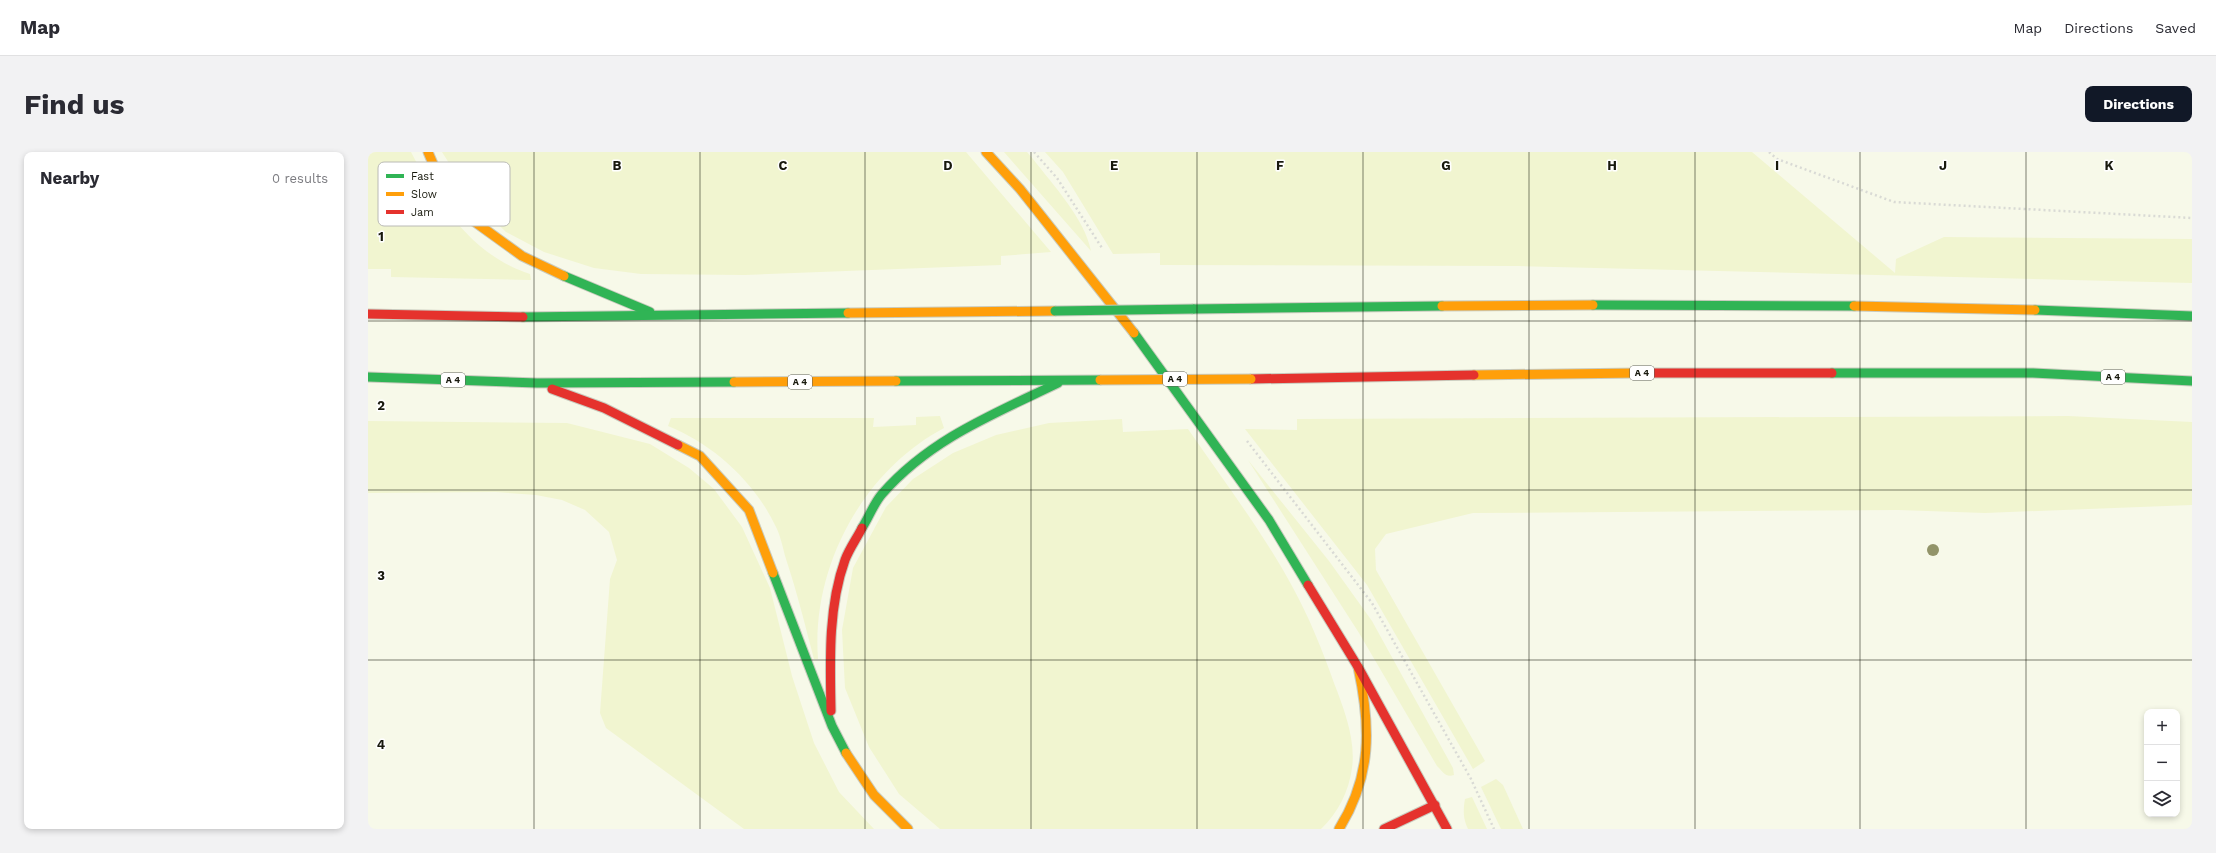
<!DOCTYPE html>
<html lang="en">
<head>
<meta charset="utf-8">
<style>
	:root { --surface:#fff; --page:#f2f2f3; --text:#2b2b33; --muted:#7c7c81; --line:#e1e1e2; --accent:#111827 }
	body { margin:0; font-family:"Work Sans",sans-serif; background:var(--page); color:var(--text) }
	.controls { position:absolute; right:12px; bottom:12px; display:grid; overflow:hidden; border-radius:8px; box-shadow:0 2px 6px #0003 }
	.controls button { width:36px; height:36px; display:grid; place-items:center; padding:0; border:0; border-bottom:1px solid var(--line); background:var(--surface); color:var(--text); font:20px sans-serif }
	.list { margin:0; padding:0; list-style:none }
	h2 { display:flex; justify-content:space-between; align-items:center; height:52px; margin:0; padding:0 16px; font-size:17px }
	h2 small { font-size:13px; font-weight:400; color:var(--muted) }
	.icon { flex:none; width:22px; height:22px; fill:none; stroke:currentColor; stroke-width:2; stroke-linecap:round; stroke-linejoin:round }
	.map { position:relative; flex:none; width:1824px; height:677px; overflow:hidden; border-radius:8px }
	header { display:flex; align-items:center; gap:24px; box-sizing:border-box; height:56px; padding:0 20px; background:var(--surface); border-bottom:1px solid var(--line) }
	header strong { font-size:19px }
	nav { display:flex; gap:22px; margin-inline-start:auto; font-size:14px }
	.intro { display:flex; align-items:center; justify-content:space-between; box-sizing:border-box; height:96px; padding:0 24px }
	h1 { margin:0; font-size:28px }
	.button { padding:10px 18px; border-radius:8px; background:var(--accent); color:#fff; font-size:14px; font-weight:700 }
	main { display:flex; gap:24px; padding:0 24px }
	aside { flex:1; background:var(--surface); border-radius:8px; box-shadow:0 2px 6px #0003 }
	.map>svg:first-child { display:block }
	.green { fill:#f1f5d0 }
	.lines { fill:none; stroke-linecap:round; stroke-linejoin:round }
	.fast-casing { stroke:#c9cbbe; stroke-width:11 }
	.slow-casing { stroke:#c9cbbe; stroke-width:11 }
	.jam-casing { stroke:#c9cbbe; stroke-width:11 }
	.path { stroke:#d9dad5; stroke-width:2.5; stroke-dasharray:2 3; stroke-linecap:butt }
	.fast { stroke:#30b455; stroke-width:9 }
	.slow { stroke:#ff9f0a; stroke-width:9 }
	.jam { stroke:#e5322d; stroke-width:9 }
	.fast-bridge-casing { stroke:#c9cbbe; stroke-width:11; stroke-linecap:butt }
	.slow-bridge-casing { stroke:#c9cbbe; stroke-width:11; stroke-linecap:butt }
	.fast-bridge { stroke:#30b455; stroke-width:9 }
	.slow-bridge { stroke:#ff9f0a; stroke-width:9 }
	.tree { fill:#929469 }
	.grid { fill:none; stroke:#18190d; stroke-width:1; stroke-opacity:0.55 }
	.labels { text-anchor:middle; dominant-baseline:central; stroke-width:3; stroke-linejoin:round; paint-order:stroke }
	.shield { fill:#fff; stroke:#5d5e56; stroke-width:1 }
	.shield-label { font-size:9px; font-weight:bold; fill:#18190d }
	.key { fill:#fff; stroke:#babab6; stroke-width:1 }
	.key-label { font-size:11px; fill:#18190d }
	.grid-label { font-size:13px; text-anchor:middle; font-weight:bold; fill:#18190d; stroke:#fff; stroke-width:3; stroke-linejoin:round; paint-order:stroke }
</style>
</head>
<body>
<header>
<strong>Map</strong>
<nav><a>Map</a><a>Directions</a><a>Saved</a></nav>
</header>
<div class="intro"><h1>Find us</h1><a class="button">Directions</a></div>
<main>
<aside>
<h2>Nearby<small>0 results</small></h2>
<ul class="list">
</ul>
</aside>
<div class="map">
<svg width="1824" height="677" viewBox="0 0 1824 677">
	<rect width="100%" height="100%" fill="#f7f9e9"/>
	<g class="green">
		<path d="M0,0h43c26,50 62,104 119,122l1,6 -140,-3v-8h-23z"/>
		<polygon points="74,0 598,0 683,100 633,104 633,113 377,123 273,122 226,116 176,100 138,80 103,46"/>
		<path d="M636,0h23l6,7c20,26 52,60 58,92z"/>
		<polygon points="677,0 1384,0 1527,121 1528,107 1576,85 1824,87 1824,131 1151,114 792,113 792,101 745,102 695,20"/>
		<path d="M572,264l4,12c-81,43 -133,139 -126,231h-4c-9,-34 -17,-67 -28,-100 -3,-10 -5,-22 -10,-32 -21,-45 -63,-83 -108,-101l3,-8h203l-1,9 43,-2v-8z"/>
		<polygon points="1700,264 1824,270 1824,353 1617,361 1530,358 1105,361 1018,382 1007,397 1008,418 1117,609 1105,617 999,433 877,277 929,278 929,267"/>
		<path d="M754,267l1,13 65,-3c35,51 74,102 104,157 17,31 30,63 42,97 10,26 22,57 18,85 -3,23 -14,45 -31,61h-381l-41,-35 -30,-47 -24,-59 -3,-58 11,-62 33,-61 27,-28 40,-26 43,-18 53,-12z"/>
		<polygon points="0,269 199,271 282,292 321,316 346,337 374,375 402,436 424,524 446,591 471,640 506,677 376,677 238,576 232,561 242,427 249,408 241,380 217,358 194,348 168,343 128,340 0,341"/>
		<path d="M880,308l81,101 43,60 81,147 1,7c-8,3 -11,-3 -17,-9l-78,-133z"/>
		<polygon points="1128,627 1135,633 1155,677 1133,677 1113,635"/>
		<path d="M1104,645l15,32h-19c-5,-10 -5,-19 -3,-30z"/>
	</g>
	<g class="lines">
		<g class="fast-casing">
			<g id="fast">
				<polyline points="196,124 282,160"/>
				<polyline points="1225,153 1486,154"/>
				<polyline points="825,157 1074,154"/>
				<polyline points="1667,158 1824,164"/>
				<polyline points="155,165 480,161"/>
				<polyline points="766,181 901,368 940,433"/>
				<polyline points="1464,221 1665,221 1824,229"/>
				<polyline points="0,225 169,231 366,230"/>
				<polyline points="528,229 732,228"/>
				<path d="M494,376c7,-11 12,-25 20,-34 48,-55 112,-80 176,-111"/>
				<polyline points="405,421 464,574 478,601"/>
			</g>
		</g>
		<g class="slow-casing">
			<g id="slow">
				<polyline points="60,0 66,14 100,65 154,104 196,124"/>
				<polyline points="618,0 652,37 766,181"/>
				<polyline points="1074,154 1225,153"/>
				<polyline points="1486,154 1667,158"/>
				<polyline points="480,161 687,159"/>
				<polyline points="1106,223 1269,221"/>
				<polyline points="366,230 528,229"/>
				<polyline points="310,293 332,304 381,358 405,421"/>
				<polyline points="478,601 506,643 540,677"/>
				<path d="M971,677c33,-53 32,-102 19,-162"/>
			</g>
		</g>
		<g class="jam-casing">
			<g id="jam">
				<polyline points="0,162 155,165"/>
				<polyline points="1269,221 1464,221"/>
				<polyline points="883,227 1106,223"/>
				<polyline points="184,237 236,256 310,293"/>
				<polyline points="940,433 990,515 1079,677"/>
				<path d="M463,559c-1,-50 -3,-104 14,-151 4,-11 12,-22 17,-32"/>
				<polyline points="1016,677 1067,653"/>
			</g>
		</g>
		<g class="path">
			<polyline points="666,0 689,26 734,96"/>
			<polyline points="1401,0 1409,7 1526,50 1824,66"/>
			<polyline points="879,289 1004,451 1103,627 1126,677"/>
		</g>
		<use href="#fast" class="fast"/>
		<use href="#slow" class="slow"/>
		<use href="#jam" class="jam"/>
		<g class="fast-bridge-casing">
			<polyline id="fast-bridge" points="687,159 825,157"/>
		</g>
		<g class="slow-bridge-casing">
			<polyline id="slow-bridge" points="732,228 883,227"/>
		</g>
		<use href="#fast-bridge" class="fast-bridge"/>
		<use href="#slow-bridge" class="slow-bridge"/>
	</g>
	<circle class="tree" cx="1565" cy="398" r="6"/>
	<path class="grid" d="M166,0v677M332,0v677M497,0v677M663,0v677M829,0v677M995,0v677M1161,0v677M1327,0v677M1492,0v677M1658,0v677M0,169h1824M0,338h1824M0,508h1824"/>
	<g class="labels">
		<g class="shield">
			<rect x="1262" y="214" width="24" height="14" rx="3"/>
			<rect x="1733" y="218" width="24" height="14" rx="3"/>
			<rect x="795" y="220" width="24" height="14" rx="3"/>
			<rect x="73" y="221" width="24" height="14" rx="3"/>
			<rect x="420" y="223" width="24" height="14" rx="3"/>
		</g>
		<g class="shield-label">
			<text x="1274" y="221">A 4</text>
			<text x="1745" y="225">A 4</text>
			<text x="807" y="227">A 4</text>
			<text x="85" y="228">A 4</text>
			<text x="432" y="230">A 4</text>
		</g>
	</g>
	<rect x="10" y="10" width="132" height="64" rx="6" class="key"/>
	<rect x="18" y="22" width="18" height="4" fill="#30b455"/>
	<rect x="18" y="40" width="18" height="4" fill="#ff9f0a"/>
	<rect x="18" y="58" width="18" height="4" fill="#e5322d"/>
	<g class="key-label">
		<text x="43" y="28">Fast</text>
		<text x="43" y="46">Slow</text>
		<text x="43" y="64">Jam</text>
	</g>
	<g class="grid-label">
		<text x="249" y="18">B</text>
		<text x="415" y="18">C</text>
		<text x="580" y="18">D</text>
		<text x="746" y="18">E</text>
		<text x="912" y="18">F</text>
		<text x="1078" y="18">G</text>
		<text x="1244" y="18">H</text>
		<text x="1409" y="18">I</text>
		<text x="1575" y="18">J</text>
		<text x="1741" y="18">K</text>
		<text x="13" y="89">1</text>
		<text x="13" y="258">2</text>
		<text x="13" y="428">3</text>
		<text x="13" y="597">4</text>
	</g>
</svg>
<div class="controls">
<button>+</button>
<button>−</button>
<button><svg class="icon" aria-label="layers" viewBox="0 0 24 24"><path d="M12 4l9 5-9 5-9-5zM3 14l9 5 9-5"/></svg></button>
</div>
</div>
</main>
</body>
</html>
